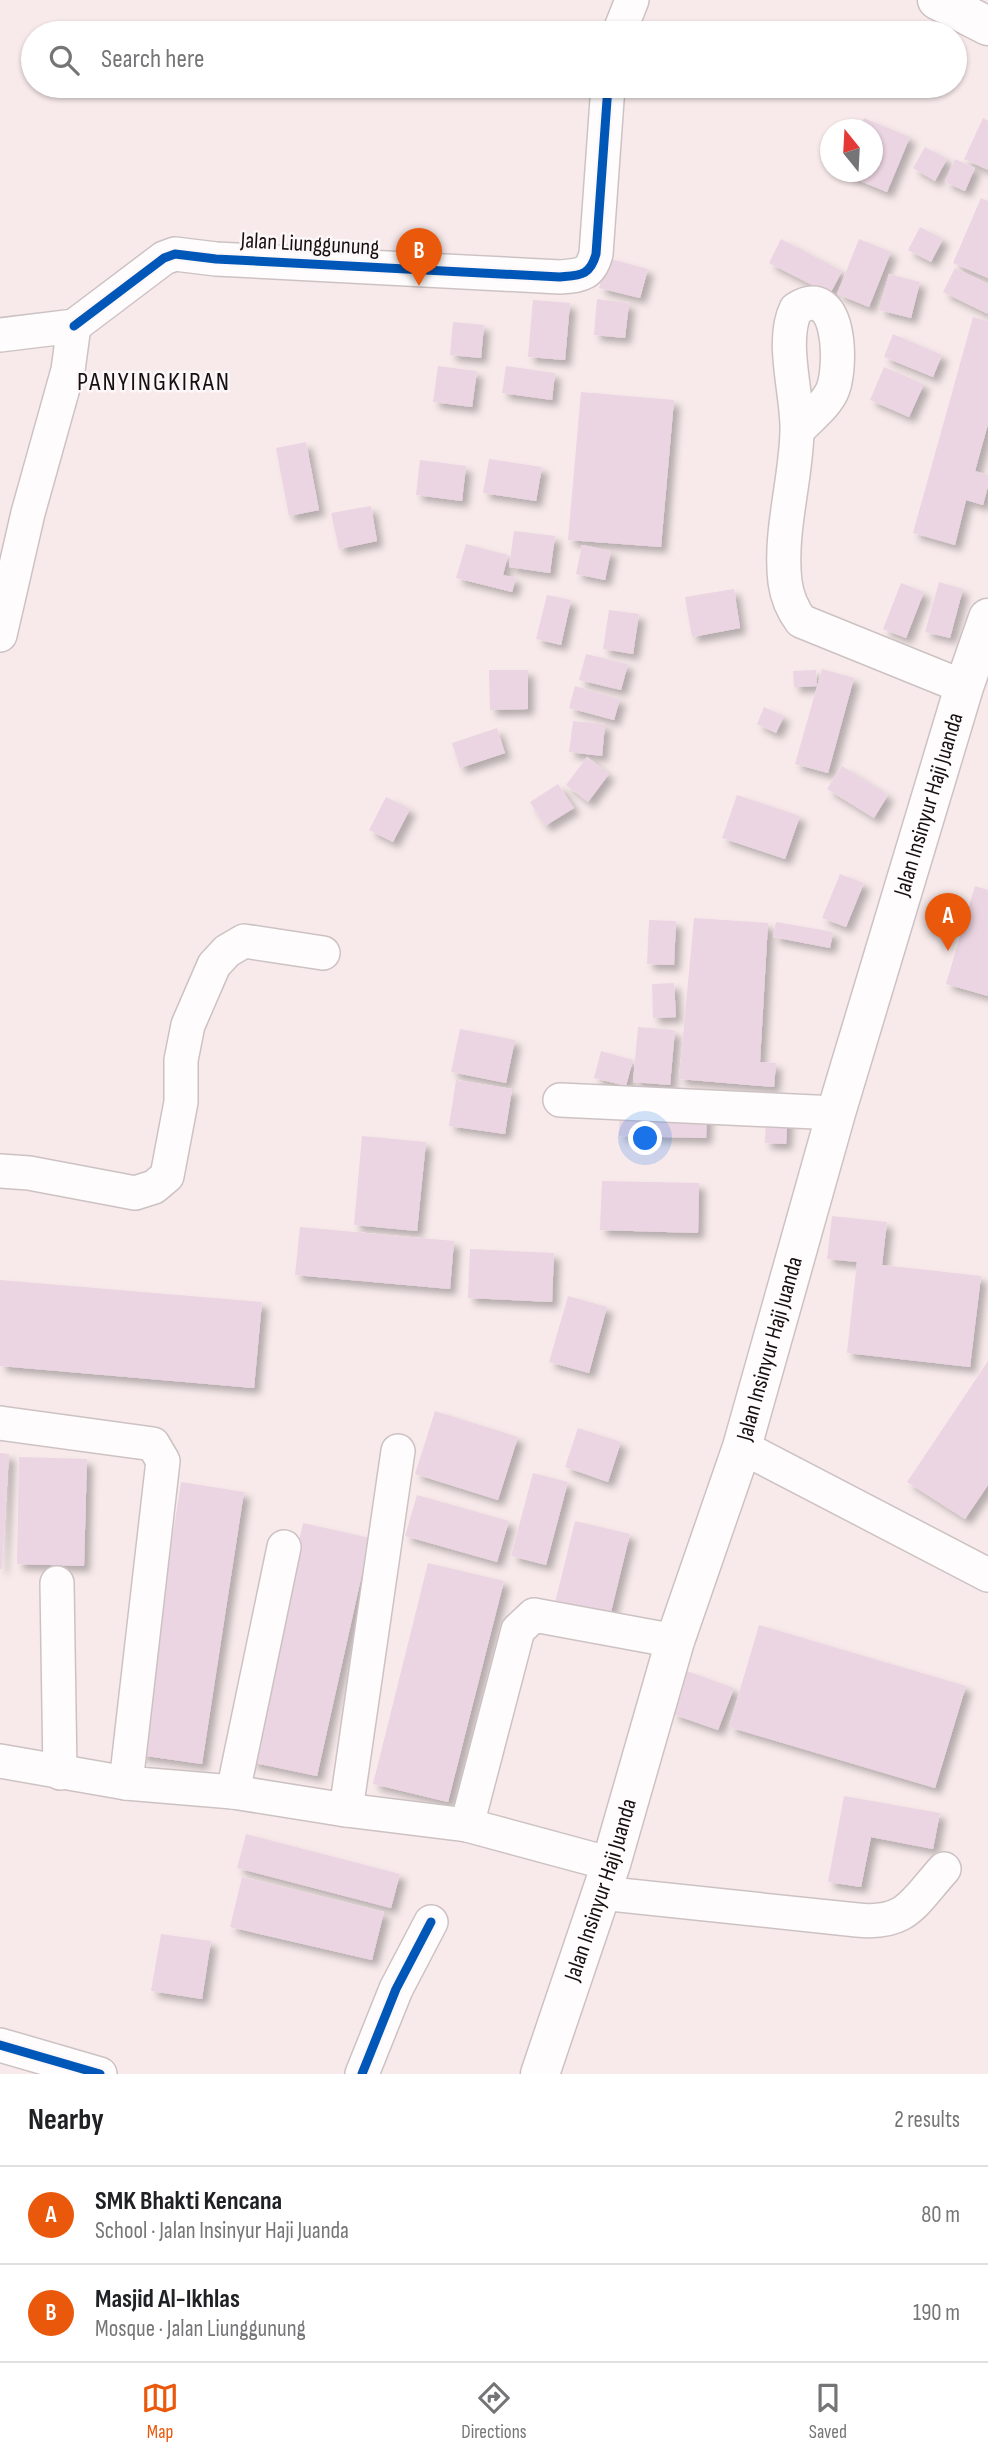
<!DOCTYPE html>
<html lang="en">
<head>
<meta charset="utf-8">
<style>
	:root { --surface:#fff; --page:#f6f6f6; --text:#202124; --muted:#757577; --line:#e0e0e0; --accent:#ea580c }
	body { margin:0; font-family:"Sofia Sans Condensed",sans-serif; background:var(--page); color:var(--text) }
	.compass { position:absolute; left:820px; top:119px; width:63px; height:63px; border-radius:50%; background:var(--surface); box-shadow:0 2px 5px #0004; rotate:342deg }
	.you { position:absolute; left:646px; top:1139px; width:24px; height:24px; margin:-18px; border:5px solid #fff; border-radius:50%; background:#1a73e8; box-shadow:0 0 0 10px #1a73e833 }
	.badge { display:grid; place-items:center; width:46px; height:46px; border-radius:50%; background:var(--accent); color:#fff; font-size:23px; font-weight:700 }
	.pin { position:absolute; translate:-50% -58px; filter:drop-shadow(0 2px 4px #0008) }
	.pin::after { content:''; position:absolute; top:37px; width:24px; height:21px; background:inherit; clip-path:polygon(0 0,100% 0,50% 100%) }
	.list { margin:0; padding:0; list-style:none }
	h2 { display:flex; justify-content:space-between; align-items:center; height:91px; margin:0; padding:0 28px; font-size:30px }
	h2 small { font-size:23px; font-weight:400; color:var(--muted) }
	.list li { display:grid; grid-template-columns:46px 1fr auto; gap:21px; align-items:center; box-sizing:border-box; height:98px; padding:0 28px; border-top:2px solid var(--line) }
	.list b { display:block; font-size:26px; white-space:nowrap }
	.list p { margin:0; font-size:23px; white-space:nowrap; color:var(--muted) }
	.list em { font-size:23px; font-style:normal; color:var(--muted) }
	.icon { flex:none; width:38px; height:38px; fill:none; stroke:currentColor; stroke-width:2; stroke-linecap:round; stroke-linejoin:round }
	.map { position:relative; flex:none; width:988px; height:2074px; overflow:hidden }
	.search { position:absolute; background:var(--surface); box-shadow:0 2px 5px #0004; left:21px; right:21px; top:21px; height:77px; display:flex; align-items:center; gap:18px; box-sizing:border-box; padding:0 24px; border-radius:38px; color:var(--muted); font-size:26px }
	.sheet { height:287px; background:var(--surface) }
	nav { display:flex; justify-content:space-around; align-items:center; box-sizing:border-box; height:98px; border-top:2px solid var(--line); background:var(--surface); font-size:19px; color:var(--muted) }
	nav a { display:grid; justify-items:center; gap:4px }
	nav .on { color:var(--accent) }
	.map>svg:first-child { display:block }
	.building { fill:#ebd5e2; filter:url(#shadow) }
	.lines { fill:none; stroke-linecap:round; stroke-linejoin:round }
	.minor-casing { stroke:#cdc2c3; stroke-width:36 }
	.major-casing { stroke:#cdc2c3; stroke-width:41 }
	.highway-casing { stroke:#cdc2c3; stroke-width:41 }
	.minor { stroke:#fefcfc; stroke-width:33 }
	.major { stroke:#fefcfc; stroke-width:38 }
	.highway { stroke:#fefcfc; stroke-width:38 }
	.cycleway-casing { stroke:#fcf7f8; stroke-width:13 }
	.cycleway { stroke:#0057b8; stroke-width:9 }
	.labels { text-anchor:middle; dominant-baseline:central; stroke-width:5; stroke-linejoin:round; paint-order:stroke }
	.street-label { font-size:23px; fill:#180f11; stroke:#fcf7f8 }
	.quarter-label { font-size:26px; letter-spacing:2px; fill:#180f11; stroke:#fcf7f8 }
</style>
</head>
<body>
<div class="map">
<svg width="988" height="2074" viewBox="0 0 988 2074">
	<defs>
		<filter id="shadow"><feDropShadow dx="6" dy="6" stdDeviation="3.5" flood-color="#0004"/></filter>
	</defs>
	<rect width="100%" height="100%" fill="#f8eaeb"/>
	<g class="building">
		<polygon points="864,118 910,137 887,192 848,176 850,172 872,172 872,130 859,130"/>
		<polygon points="983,118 988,121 988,170 964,159"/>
		<polygon points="925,147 947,159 935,181 913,168"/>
		<polygon points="955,159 975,168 965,191 945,182"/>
		<polygon points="981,198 988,201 988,278 953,263"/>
		<polygon points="920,227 943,239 931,262 908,250"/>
		<polygon points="781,239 842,271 830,294 769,263"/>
		<polygon points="859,239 891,252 869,307 837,294"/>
		<polygon points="607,258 648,269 640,298 599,288"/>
		<polygon points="955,268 988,284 988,314 943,292"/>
		<polygon points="889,274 920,282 911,318 879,310"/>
		<polygon points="597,299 629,303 625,338 594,335"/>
		<polygon points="533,300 570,303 565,360 528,357"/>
		<polygon points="973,317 988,321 988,424 975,471 988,475 988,486 983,505 966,500 955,545 913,533"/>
		<polygon points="453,322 484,325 481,358 450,355"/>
		<polygon points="893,334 942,355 933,377 884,357"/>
		<polygon points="438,366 477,371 472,407 433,402"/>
		<polygon points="506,366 555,373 552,400 502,393"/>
		<polygon points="884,367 924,384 909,417 870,400"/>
		<polygon points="581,392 674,400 661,547 568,540"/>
		<polygon points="306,442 319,510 289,516 276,448"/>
		<polygon points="489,459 542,467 536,501 483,493"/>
		<polygon points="420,460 466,466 462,501 416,495"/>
		<polygon points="371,506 377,541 339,549 331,513"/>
		<polygon points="514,531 555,536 550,573 509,567"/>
		<polygon points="466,544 508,555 503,575 516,578 512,592 456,578"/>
		<polygon points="582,545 611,551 605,580 576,574"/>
		<polygon points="939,582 963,589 950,638 925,632"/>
		<polygon points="901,583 924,592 906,638 883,629"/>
		<polygon points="734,589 740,628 692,637 685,597"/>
		<polygon points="547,595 571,600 561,645 536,639"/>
		<polygon points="609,610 639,614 633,654 603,649"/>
		<polygon points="586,654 628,664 621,690 579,680"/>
		<polygon points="822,669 854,678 828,773 795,764"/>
		<polygon points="489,670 528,670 528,709 490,710"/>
		<polygon points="816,670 817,686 794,687 793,671"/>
		<polygon points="575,686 620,699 614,720 569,708"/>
		<polygon points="764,707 784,716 776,733 757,724"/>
		<polygon points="573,721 605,724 602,756 569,752"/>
		<polygon points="497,728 505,753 460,768 452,743"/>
		<polygon points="587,757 609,774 588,802 566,785"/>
		<polygon points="842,766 888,795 874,818 827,789"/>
		<polygon points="558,784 574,808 545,826 530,802"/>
		<polygon points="737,795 800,816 785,859 722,838"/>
		<polygon points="386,797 410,809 393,842 369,830"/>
		<polygon points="840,874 864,883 846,927 822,918"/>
		<polygon points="975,886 988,890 988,996 946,984"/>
		<polygon points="694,918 768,923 760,1062 776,1063 774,1087 679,1079"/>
		<polygon points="649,920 676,921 674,965 647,964"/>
		<polygon points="776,922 833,932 830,948 773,937"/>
		<polygon points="674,983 676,1017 653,1018 652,984"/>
		<polygon points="638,1027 675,1030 670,1085 633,1082"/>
		<polygon points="460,1029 515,1040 506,1083 451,1072"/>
		<polygon points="601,1051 633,1060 626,1086 594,1078"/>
		<polygon points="456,1080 512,1089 505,1134 449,1126"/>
		<polygon points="620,1110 707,1112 706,1138 619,1136"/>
		<polygon points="766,1111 788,1112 786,1144 765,1143"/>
		<polygon points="362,1136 426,1142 417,1231 354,1225"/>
		<polygon points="602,1181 699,1183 698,1233 600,1230"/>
		<polygon points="832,1216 887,1222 882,1265 981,1276 970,1367 847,1353 857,1262 827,1259"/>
		<polygon points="300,1227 454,1241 450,1289 295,1275"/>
		<polygon points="470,1249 554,1253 552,1302 468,1298"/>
		<polygon points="0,1280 262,1302 254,1388 0,1366"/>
		<polygon points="568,1296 607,1307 589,1373 549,1362"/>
		<polygon points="988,1361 988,1485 965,1519 907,1482"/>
		<polygon points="435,1411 518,1437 498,1500 415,1474"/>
		<polygon points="578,1428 621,1442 608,1482 565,1467"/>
		<polygon points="0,1453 9,1454 2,1569 0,1569"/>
		<polygon points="19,1457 87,1459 84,1566 17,1564"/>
		<polygon points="533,1473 568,1482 546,1565 511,1556"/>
		<polygon points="181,1482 244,1492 202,1764 139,1755"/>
		<polygon points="417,1495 509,1521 497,1562 405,1536"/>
		<polygon points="575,1521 630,1534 609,1620 554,1607"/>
		<polygon points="303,1523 370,1538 317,1776 250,1762"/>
		<polygon points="428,1563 504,1581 448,1802 373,1784"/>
		<polygon points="759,1625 966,1686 935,1788 729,1727"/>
		<polygon points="687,1671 734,1688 718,1730 672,1714"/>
		<polygon points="844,1796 940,1813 933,1849 871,1837 861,1887 828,1882"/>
		<polygon points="246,1834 400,1874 391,1908 237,1868"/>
		<polygon points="242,1877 384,1912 372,1960 230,1927"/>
		<polygon points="161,1934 211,1941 202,1999 151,1991"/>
	</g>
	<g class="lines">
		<g class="minor-casing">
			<g id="minor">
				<polyline points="619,33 632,0"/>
				<path d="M74,326l90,-68 11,-4 41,5 344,18c20,-2 30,-1 36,-23l12,-168"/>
				<polyline points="0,335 74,326 68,370 28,513 0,635"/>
				<path d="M797,431c11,-12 30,-26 36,-42 9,-25 8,-108 -37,-80 -16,33 2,85 1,122 -1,50 -18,101 -12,151 2,15 7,27 16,39l163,66"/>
				<polyline points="560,1100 836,1113"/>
				<polyline points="0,1171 29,1173 135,1193 154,1187 167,1176 181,1102 181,1060 188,1025 214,965 227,951 244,941 323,953"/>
				<polyline points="0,1423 153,1444 163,1461 126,1783 233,1792 346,1810 467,1825 611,1864"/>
				<polyline points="742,1447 988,1575"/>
				<polyline points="57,1583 60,1773"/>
				<polyline points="0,1761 126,1783"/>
				<polyline points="233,1792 284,1547"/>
				<polyline points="346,1810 398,1451"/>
				<polyline points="467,1825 518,1630 534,1615 675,1641"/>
				<path d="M601,1893l256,27c50,5 56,-17 87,-51"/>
				<polyline points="0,2045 100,2074"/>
				<polyline points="362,2074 396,1989 431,1922"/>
			</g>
		</g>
		<g class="major-casing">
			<g id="major">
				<path id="s1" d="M540,2074l71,-210 64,-223 67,-194 94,-334 128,-426 24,-69"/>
			</g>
		</g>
		<g class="highway-casing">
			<polyline id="highway" points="937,0 988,26"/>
		</g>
		<use href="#minor" class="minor"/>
		<use href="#major" class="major"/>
		<use href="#highway" class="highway"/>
		<g class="cycleway-casing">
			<g id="cycleway">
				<path d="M74,326l90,-68 11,-4 41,5 344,18c20,-2 30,-1 36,-23l12,-168"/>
				<polyline points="0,2045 100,2074"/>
				<polyline points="362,2074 396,1989 431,1922"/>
			</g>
		</g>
		<use href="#cycleway" class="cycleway"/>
	</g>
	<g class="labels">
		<g class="street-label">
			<text transform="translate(310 244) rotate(3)">Jalan Liunggunung</text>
			<text stroke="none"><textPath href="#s1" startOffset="1328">Jalan Insinyur Haji Juanda</textPath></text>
			<text stroke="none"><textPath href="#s1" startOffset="761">Jalan Insinyur Haji Juanda</textPath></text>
			<text stroke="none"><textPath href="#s1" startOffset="194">Jalan Insinyur Haji Juanda</textPath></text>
		</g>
		<g class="quarter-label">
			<text x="154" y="382">PANYINGKIRAN</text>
		</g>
	</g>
</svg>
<svg class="compass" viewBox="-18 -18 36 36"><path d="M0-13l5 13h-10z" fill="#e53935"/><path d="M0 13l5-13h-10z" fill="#757577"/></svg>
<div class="you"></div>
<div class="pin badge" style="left:948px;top:951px">A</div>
<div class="pin badge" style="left:419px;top:286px">B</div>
<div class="search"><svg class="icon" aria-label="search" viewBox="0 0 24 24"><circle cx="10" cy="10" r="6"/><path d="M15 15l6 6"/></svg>Search here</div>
</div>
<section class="sheet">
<h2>Nearby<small>2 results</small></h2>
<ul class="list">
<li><span class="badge">A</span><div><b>SMK Bhakti Kencana</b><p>School · Jalan Insinyur Haji Juanda</p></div><em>80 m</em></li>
<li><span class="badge">B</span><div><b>Masjid Al-Ikhlas</b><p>Mosque · Jalan Liunggunung</p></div><em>190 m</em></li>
</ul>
</section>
<nav>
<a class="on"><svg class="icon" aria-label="map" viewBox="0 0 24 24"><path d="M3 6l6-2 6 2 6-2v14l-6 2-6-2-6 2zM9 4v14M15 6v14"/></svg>Map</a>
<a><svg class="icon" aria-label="directions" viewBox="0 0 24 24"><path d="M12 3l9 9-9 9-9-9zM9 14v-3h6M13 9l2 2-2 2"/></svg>Directions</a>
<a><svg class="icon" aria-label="saved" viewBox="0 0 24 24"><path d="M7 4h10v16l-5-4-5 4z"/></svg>Saved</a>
</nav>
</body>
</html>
